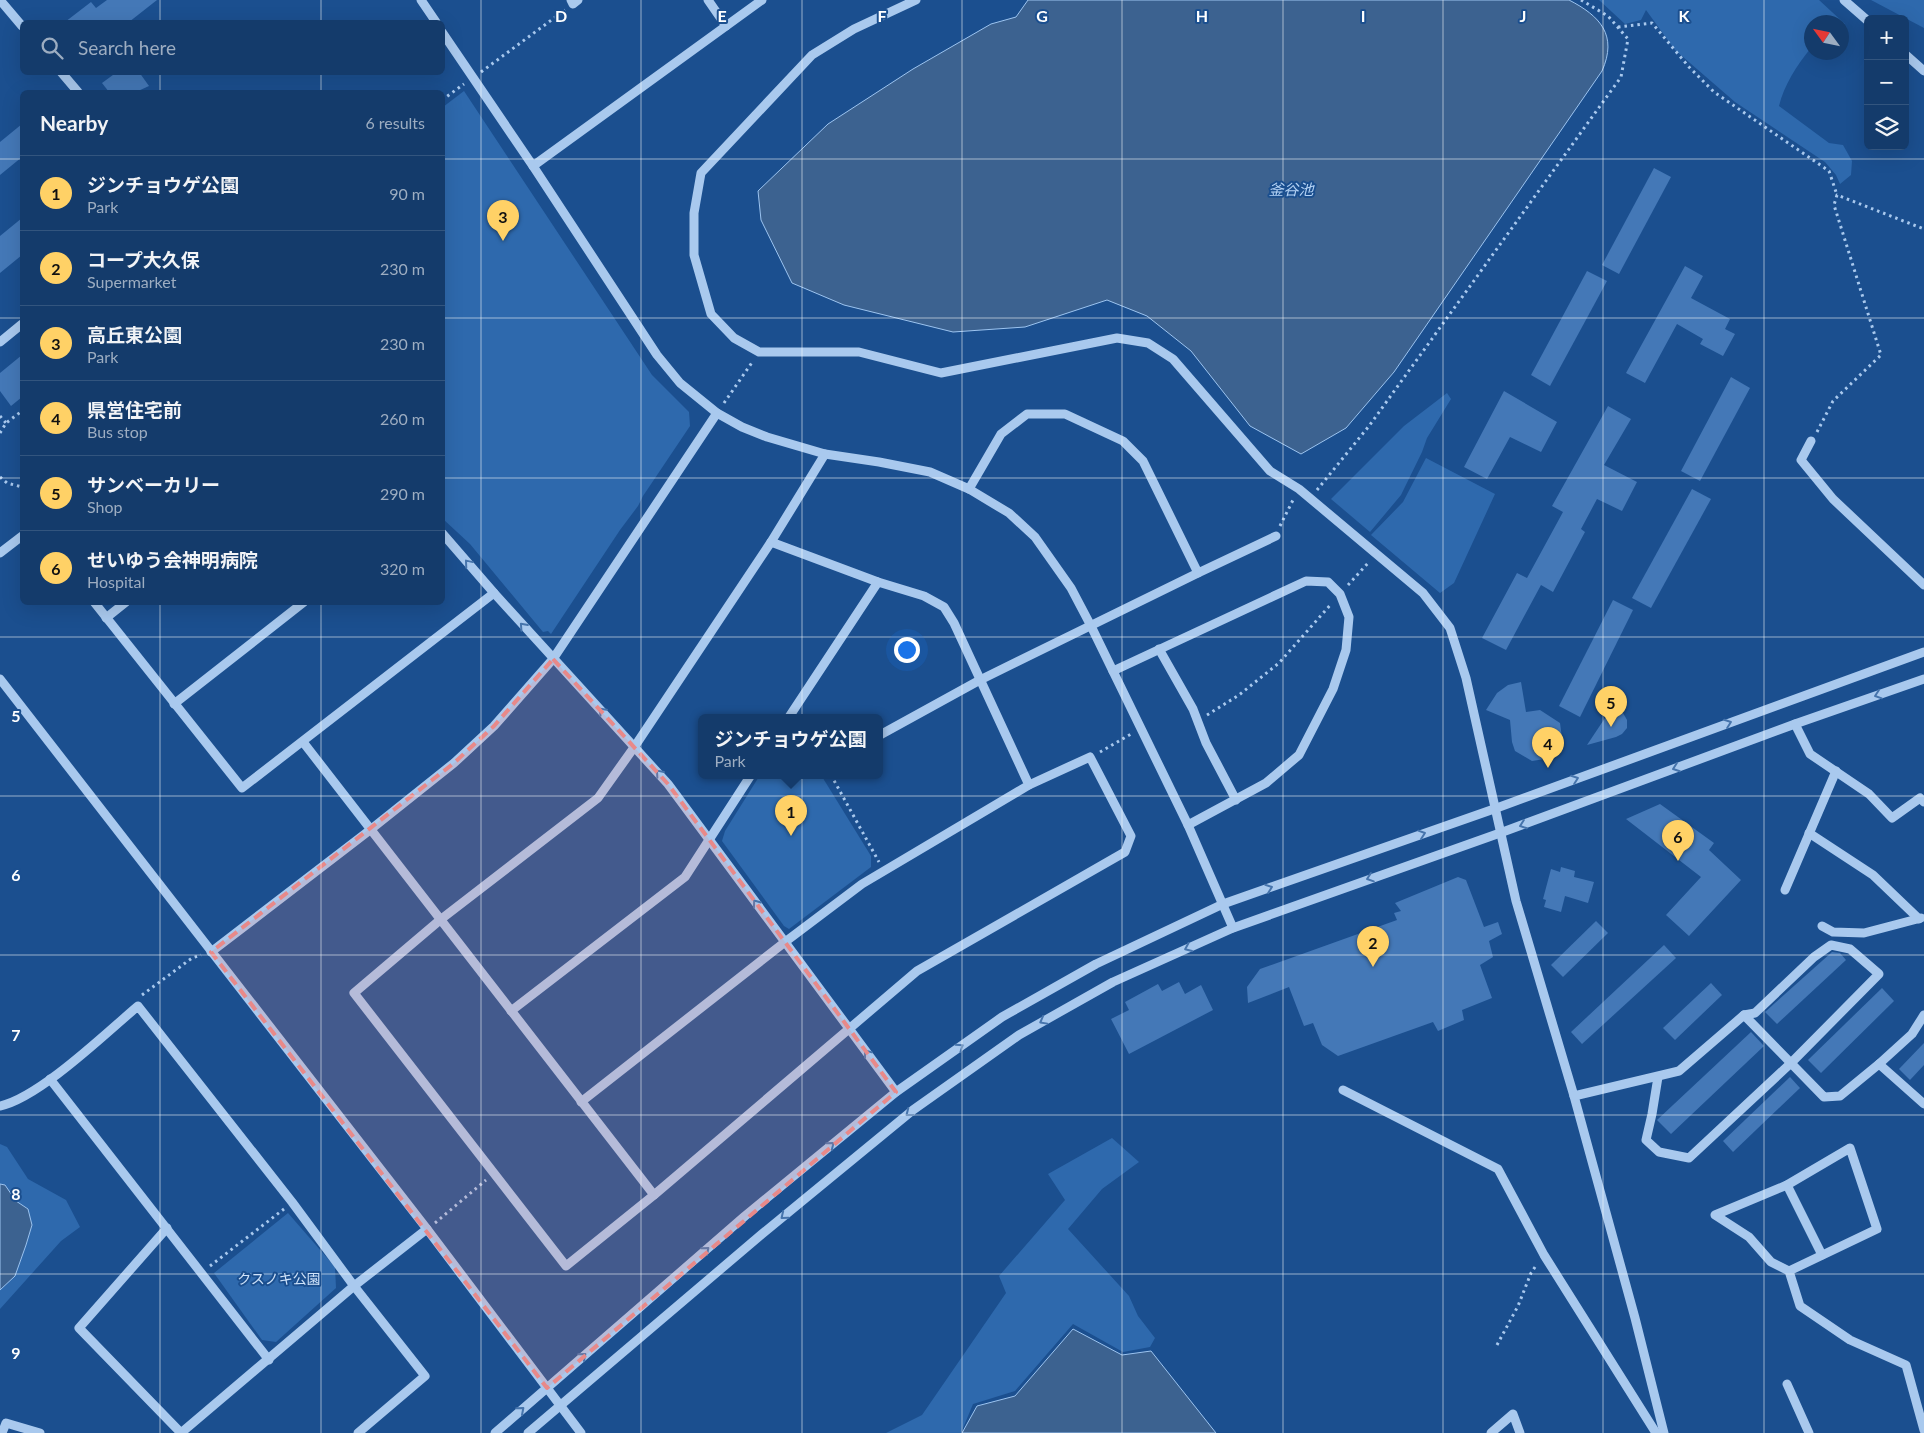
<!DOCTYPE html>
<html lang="en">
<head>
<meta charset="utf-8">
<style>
	:root { --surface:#143b6b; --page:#214673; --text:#f1f3f6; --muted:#9dadc1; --line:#33557e; --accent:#ffd166 }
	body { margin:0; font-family:Lato,"Noto Sans JP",sans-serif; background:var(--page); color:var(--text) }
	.controls { position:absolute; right:15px; top:15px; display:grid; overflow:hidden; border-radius:8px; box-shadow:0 5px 20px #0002 }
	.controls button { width:45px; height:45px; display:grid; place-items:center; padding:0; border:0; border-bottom:1px solid var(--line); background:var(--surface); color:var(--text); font:25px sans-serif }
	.compass { position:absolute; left:1804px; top:15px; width:45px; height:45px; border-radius:50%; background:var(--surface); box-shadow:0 5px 20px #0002; rotate:303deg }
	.you { position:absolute; left:906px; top:649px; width:18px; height:18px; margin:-12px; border:4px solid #fff; border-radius:50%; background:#1a73e8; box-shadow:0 0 0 8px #1a73e833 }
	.badge { display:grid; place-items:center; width:32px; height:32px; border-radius:50%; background:var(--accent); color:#111; font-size:16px; font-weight:700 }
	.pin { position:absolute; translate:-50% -41px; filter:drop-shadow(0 1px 2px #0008) }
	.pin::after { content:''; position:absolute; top:26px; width:18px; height:15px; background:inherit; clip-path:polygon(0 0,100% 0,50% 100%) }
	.popup { position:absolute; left:698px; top:714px; width:185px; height:65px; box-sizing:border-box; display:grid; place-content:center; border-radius:8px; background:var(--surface); filter:drop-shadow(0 1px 4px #0005); font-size:16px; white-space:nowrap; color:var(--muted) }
	.popup b { font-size:19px; color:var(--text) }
	.popup::after { content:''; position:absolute; left:50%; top:100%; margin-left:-10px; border:10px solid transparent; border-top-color:var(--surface) }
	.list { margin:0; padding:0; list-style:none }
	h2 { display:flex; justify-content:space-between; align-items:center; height:65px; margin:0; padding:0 20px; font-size:21px }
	h2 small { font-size:16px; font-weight:400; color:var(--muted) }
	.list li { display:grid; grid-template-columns:32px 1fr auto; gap:15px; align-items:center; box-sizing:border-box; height:75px; padding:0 20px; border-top:1px solid var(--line) }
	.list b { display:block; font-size:19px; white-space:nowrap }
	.list p { margin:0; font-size:16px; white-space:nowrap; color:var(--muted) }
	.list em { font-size:16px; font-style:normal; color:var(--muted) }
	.icon { flex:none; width:28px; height:28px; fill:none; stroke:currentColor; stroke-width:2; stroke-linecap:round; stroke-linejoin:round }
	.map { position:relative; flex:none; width:1924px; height:1433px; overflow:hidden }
	.search { position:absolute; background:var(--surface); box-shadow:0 5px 20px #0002; left:20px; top:20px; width:425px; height:55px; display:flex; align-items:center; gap:12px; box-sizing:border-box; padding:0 18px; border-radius:8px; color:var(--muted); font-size:19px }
	.panel { position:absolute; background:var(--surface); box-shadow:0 5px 20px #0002; left:20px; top:90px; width:425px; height:515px; border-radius:8px }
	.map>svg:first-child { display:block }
	.green { fill:#2e69ad }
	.water { fill:#3c6290; stroke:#9cc4f0 }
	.building { fill:#4478b7 }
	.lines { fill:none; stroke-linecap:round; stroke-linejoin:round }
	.path { stroke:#a9c9ee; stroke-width:3; stroke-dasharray:2.5 4; stroke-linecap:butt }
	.minor { stroke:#a9c9ee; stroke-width:9 }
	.oneway { stroke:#4674ac }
	.marked { fill:#e88989; fill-opacity:0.2; stroke:#e88989; stroke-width:4; stroke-dasharray:10 6; stroke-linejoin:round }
	.grid { fill:none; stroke:#fff; stroke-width:1; stroke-opacity:0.55 }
	.labels { text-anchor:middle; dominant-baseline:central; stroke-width:4; stroke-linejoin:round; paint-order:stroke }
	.park-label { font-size:14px; fill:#cfe3fa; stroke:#1b4f8f }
	.water-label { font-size:15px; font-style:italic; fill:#b5d3f5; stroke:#1b4f8f }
	.grid-label { font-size:16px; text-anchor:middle; font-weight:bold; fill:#fff; stroke:#1b4f8f; stroke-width:4; stroke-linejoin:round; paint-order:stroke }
</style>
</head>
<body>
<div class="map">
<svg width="1924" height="1433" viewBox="0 0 1924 1433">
	<rect width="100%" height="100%" fill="#1b4f8f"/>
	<g class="green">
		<path d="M1599,0h220l26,24 -3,2v-4h-30l-1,10 -4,2 4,7v7c-14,17 -27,37 -32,58l50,37 14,2 9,16 -1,14 -11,9 -4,-9 -11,-13 -90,-60 -60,-52 -29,-40 -5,10 -16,4z"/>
		<polygon points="1871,0 1924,0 1924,28"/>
		<polygon points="464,91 652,375 689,412 690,426 643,496 638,506 620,530 551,634 548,631 543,632 470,544 443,519 443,107"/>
		<polygon points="1447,393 1451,399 1427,438 1422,452 1401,495 1370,532 1331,499 1404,426"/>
		<polygon points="1426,458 1495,494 1454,583 1440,593 1371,535 1403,502"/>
		<polygon points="760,775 821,775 871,856 871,867 789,929 784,926 722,841 725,831"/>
		<polygon points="1112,1138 1139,1162 1102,1189 1068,1229 1129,1296 1138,1316 1155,1338 1150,1347 1123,1352 1073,1324 1015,1391 973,1404 961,1433 886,1433 922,1415 1006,1293 999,1276 1065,1200 1048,1174"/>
		<polygon points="0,1144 7,1147 28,1179 66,1200 80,1227 61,1241 0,1309 0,1290 15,1276 26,1245 32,1225 28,1209 16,1201 5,1185 0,1184"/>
		<polygon points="288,1213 335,1267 336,1288 276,1342 262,1340 214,1273"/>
	</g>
	<g class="water">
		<path d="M1028,0h541c31,16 49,35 33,71l-208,301 -48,56 -45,26 -51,-28 -59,-75 -44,-35 -40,-16 -82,27 -72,5 -109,-27 -52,-22 -31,-63 -3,-29 70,-67 85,-55 78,-45 25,-7z"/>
		<polygon points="0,1184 5,1185 16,1201 28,1209 32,1225 26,1245 15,1276 0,1290"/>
		<polygon points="1073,1329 1122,1355 1151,1351 1216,1433 962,1433 977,1406 1015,1396"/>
	</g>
	<g class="building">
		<polygon points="107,0 157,0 129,22 65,22 91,2 96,8"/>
		<polygon points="117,72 139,72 149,86 136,92 109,92 102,83"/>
		<polygon points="22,124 22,157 0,175 0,142"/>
		<polygon points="1654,168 1671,177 1619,274 1602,265"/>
		<polygon points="22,218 22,255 0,273 0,236"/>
		<polygon points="1685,266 1703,276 1691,298 1730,319 1725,329 1735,334 1723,356 1700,344 1703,339 1677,324 1645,383 1626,373"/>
		<polygon points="1587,271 1607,281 1550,386 1531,375"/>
		<polygon points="22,355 22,397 11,406 0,391 0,373"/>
		<polygon points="1731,377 1750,388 1700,481 1681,471"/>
		<polygon points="1504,391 1557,422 1541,452 1510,437 1487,479 1464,467"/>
		<polygon points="1608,406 1631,419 1604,465 1637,482 1622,511 1597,499 1581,529 1585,532 1553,592 1541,585 1506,650 1482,638 1517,573 1527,578 1563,512 1552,506"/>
		<polygon points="1692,489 1711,499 1651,608 1632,598"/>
		<polygon points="1613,600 1633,610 1580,717 1559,706"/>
		<polygon points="1521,682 1526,712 1540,710 1560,723 1562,738 1557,753 1551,758 1532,761 1515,751 1512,742 1510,720 1486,710 1497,693 1508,685"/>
		<polygon points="1613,706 1623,713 1627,720 1627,728 1622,734 1616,737 1587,745"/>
		<polygon points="1660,804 1714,843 1709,850 1741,880 1689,936 1666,915 1701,877 1626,819"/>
		<polygon points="1561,867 1575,871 1574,877 1594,882 1588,903 1565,896 1561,912 1544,907 1546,900 1543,899 1551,869 1560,872"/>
		<polygon points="1458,877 1466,880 1484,927 1498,922 1502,934 1489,941 1493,957 1480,965 1492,998 1462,1010 1464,1020 1438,1031 1433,1022 1338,1056 1322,1045 1313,1023 1304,1026 1289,987 1248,1003 1247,987 1260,969 1397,920 1394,913 1401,911 1395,903"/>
		<polygon points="1596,921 1608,933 1563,977 1551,965"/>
		<polygon points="1664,945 1676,958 1582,1044 1571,1032"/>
		<polygon points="1832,952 1840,953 1846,960 1777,1024 1765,1012"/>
		<polygon points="1179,982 1185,994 1201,985 1213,1010 1129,1054 1111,1019 1129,1010 1125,1002 1158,984 1162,991"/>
		<polygon points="1711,983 1722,995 1675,1040 1663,1028"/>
		<polygon points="1882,988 1894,1001 1821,1073 1808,1060"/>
		<polygon points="1751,1032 1764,1046 1671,1134 1657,1120"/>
		<polygon points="1924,1043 1924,1065 1910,1080 1899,1069"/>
		<polygon points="1790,1077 1800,1088 1733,1152 1723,1141"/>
	</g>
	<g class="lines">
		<g class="path">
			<polyline points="1618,27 1652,23 1689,67 1714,92 1829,171 1837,195"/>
			<polyline points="481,72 565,10"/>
			<polyline points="442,100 464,84"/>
			<polyline points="724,403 753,361"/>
			<polyline points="0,416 6,423"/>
			<polyline points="1817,432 1833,401 1881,355 1834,205 1837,195 1924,229"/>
			<polyline points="0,433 6,423 22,411"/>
			<polyline points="0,477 7,483 22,487"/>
			<polyline points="1317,490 1369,426 1621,77 1628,39 1608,16 1581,0"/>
			<polyline points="1280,526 1294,498"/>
			<polyline points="1348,585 1369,562"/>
			<polyline points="1207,715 1239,695 1279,663 1332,603"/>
			<polyline points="1100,752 1131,734"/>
			<polyline points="831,775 879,862"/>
			<polyline points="142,995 192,958 201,955"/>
			<polyline points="435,1223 486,1180"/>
			<polyline points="210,1266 284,1209"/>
			<polyline points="1497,1345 1518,1306 1531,1273 1537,1264"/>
		</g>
		<g class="minor">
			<polyline points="0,0 22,26"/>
			<polyline points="421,0 436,22"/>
			<polyline points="571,0 573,4 578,0"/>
			<polyline points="708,0 726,26"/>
			<polyline points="916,0 854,29 812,55 701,173 694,213 694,255 711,314 734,338 759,352 859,352 941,373 1117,338 1148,343 1173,359 1270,471 1299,489 1423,593 1450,628 1466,678 1516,901 1574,1096 1635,1318 1664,1433"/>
			<polyline points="1844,0 1868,21"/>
			<polyline points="442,32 533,166 657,355 680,383 717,413 742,427 767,437 825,454 879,462 930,472 969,489 1009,513 1035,537 1071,588 1091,626 1188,825 1233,928"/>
			<polyline points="1905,54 1924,71"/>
			<polyline points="61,72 78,92"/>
			<polyline points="533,166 762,0"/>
			<polyline points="0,342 22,324"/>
			<polyline points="1811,441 1801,460 1833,499 1924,585"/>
			<polyline points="825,454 771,542 635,746 598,798 440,920 354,993 566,1266 654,1195 917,971 1125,852 1131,836 1090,757 1029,785"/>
			<polyline points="442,533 494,593 668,784 896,1092"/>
			<polyline points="0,553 22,536"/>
			<polyline points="1198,573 1276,536"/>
			<polyline points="94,602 242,788 494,593"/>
			<polyline points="106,618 126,602"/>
			<polyline points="1159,649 1193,709 1206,743 1236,800"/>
			<polyline points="1113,671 1306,581 1328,582 1340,594 1349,617 1346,650 1333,689 1299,755 1266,783 1188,825"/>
			<polyline points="0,679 427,1229 581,1433"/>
			<polyline points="174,704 304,602"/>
			<polyline points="789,717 878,582"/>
			<polyline points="1795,724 1810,754 1869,794 1892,818 1920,798 1924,802"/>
			<polyline points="880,735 980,680 1198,573 1143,461 1123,441 1065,414 1027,414 1001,434 969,489"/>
			<polyline points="303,742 654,1195"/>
			<polyline points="1809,833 1873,875 1919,919"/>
			<polyline points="1785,890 1836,771"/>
			<polyline points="1822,926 1833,932 1864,933 1921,918"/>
			<polyline points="211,952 370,830 454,763 494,726 553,659 717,413"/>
			<polyline points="511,1011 685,877 751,775"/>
			<polyline points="1879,1064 1912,1034 1924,1015"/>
			<polyline points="1658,1077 1652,1114 1646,1140 1659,1152 1689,1158 1791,1063 1879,974 1850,949 1831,945 1814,957 1755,1013 1744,1015"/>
			<polyline points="50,1079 269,1360"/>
			<polyline points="1343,1090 1498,1169 1544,1255 1656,1433"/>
			<polyline points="1574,1096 1679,1071 1744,1015 1824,1097 1840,1096 1879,1064 1924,1104"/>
			<polyline points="581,1102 785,942 862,884 1029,785 954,623 944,607 924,596 878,582 771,542"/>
			<path d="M0,1106c39,-8 106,-73 138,-100l154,196 62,84 71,90 -67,57"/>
			<polyline points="1787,1185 1822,1255"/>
			<polyline points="167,1228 79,1328 181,1433"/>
			<polyline points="1789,1271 1877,1229 1850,1148 1787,1185 1715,1215 1749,1237 1771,1262 1789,1271 1800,1306 1850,1340 1906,1365 1924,1430"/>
			<polyline points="1787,1384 1809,1433"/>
			<polyline points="2,1433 6,1423 40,1433"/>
			<polyline points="181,1433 354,1286 427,1229"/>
			<polyline points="495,1433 745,1216 896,1092 1002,1017 1096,964 1223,904 1494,809 1924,652"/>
			<polyline points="528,1433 762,1234 913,1110 1019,1035 1113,982 1233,928 1500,833 1795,724 1924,679"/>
			<polyline points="1491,1433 1513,1414 1520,1433"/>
		</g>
	</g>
	<defs><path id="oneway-chevron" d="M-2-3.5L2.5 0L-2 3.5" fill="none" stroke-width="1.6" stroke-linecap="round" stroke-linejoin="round" transform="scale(1.25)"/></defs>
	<g class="oneway">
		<use href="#oneway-chevron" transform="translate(468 563) rotate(-130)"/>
		<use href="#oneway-chevron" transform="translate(523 626) rotate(-132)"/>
		<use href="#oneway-chevron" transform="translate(1878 695) rotate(161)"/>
		<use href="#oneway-chevron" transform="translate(602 711) rotate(-133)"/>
		<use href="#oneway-chevron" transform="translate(1728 723) rotate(-20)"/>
		<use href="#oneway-chevron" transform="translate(1676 768) rotate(160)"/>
		<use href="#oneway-chevron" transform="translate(659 773) rotate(-131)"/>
		<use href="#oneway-chevron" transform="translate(1575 779) rotate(-20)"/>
		<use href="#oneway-chevron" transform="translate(1523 825) rotate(160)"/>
		<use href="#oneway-chevron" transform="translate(1422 834) rotate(-19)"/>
		<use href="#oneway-chevron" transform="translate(1370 878) rotate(161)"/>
		<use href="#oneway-chevron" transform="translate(1269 888) rotate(-20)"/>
		<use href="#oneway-chevron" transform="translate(756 903) rotate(-126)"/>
		<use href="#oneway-chevron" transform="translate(1188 948) rotate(156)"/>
		<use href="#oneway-chevron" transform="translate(1043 1021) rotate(151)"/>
		<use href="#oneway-chevron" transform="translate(960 1047) rotate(-35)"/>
		<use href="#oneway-chevron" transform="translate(867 1053) rotate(-127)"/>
		<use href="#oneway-chevron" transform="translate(909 1113) rotate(142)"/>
		<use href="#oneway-chevron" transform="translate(831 1145) rotate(-39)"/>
		<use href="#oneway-chevron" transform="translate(784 1216) rotate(141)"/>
		<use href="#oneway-chevron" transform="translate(706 1250) rotate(-41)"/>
		<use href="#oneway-chevron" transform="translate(583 1356) rotate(-41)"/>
		<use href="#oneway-chevron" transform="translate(521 1410) rotate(-41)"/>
	</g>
	<path class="marked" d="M553,659l115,125 228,308 -349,296 -336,-436 243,-189 40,-37z"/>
	<path class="grid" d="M160,0v22M321,0v22M481,0v1433M641,0v1433M802,0v1433M962,0v1433M1122,0v1433M1283,0v1433M1443,0v1433M1603,0v1433M1764,0v1433M160,72v20M321,72v20M0,159h22M442,159h1482M0,318h22M442,318h1482M0,478h22M442,478h1482M160,602v831M321,602v831M0,637h1924M0,796h1924M0,955h1924M0,1115h1924M0,1274h1924"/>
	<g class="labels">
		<g class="park-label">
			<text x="279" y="1278">クスノキ公園</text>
		</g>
		<g class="water-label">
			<text x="1291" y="189">釜谷池</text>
		</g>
	</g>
	<g class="grid-label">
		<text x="561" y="22">D</text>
		<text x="722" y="22">E</text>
		<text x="882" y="22">F</text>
		<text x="1042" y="22">G</text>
		<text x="1202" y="22">H</text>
		<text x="1363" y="22">I</text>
		<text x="1523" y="22">J</text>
		<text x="1684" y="22">K</text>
		<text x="16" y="722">5</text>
		<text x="16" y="881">6</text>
		<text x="16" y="1041">7</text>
		<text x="16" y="1200">8</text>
		<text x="16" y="1359">9</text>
	</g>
</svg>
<div class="controls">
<button>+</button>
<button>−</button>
<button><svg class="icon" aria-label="layers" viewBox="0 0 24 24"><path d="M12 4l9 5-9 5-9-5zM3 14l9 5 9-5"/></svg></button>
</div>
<svg class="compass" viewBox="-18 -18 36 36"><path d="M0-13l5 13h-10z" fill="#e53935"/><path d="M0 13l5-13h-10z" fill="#9dadc1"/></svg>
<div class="you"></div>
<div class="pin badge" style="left:791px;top:836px">1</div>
<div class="popup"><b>ジンチョウゲ公園</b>Park</div>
<div class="pin badge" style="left:1373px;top:967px">2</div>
<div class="pin badge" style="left:503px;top:241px">3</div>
<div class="pin badge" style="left:1548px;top:768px">4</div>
<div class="pin badge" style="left:1611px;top:727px">5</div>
<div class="pin badge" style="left:1678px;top:861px">6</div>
<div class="search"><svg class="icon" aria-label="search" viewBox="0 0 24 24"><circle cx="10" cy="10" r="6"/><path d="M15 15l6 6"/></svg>Search here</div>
<section class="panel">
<h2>Nearby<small>6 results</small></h2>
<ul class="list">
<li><span class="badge">1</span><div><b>ジンチョウゲ公園</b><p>Park</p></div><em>90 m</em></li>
<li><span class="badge">2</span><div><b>コープ大久保</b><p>Supermarket</p></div><em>230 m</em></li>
<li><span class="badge">3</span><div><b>高丘東公園</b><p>Park</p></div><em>230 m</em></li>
<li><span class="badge">4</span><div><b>県営住宅前</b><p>Bus stop</p></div><em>260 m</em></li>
<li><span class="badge">5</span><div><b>サンベーカリー</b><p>Shop</p></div><em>290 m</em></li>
<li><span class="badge">6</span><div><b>せいゆう会神明病院</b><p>Hospital</p></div><em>320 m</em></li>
</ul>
</section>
</div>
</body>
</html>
